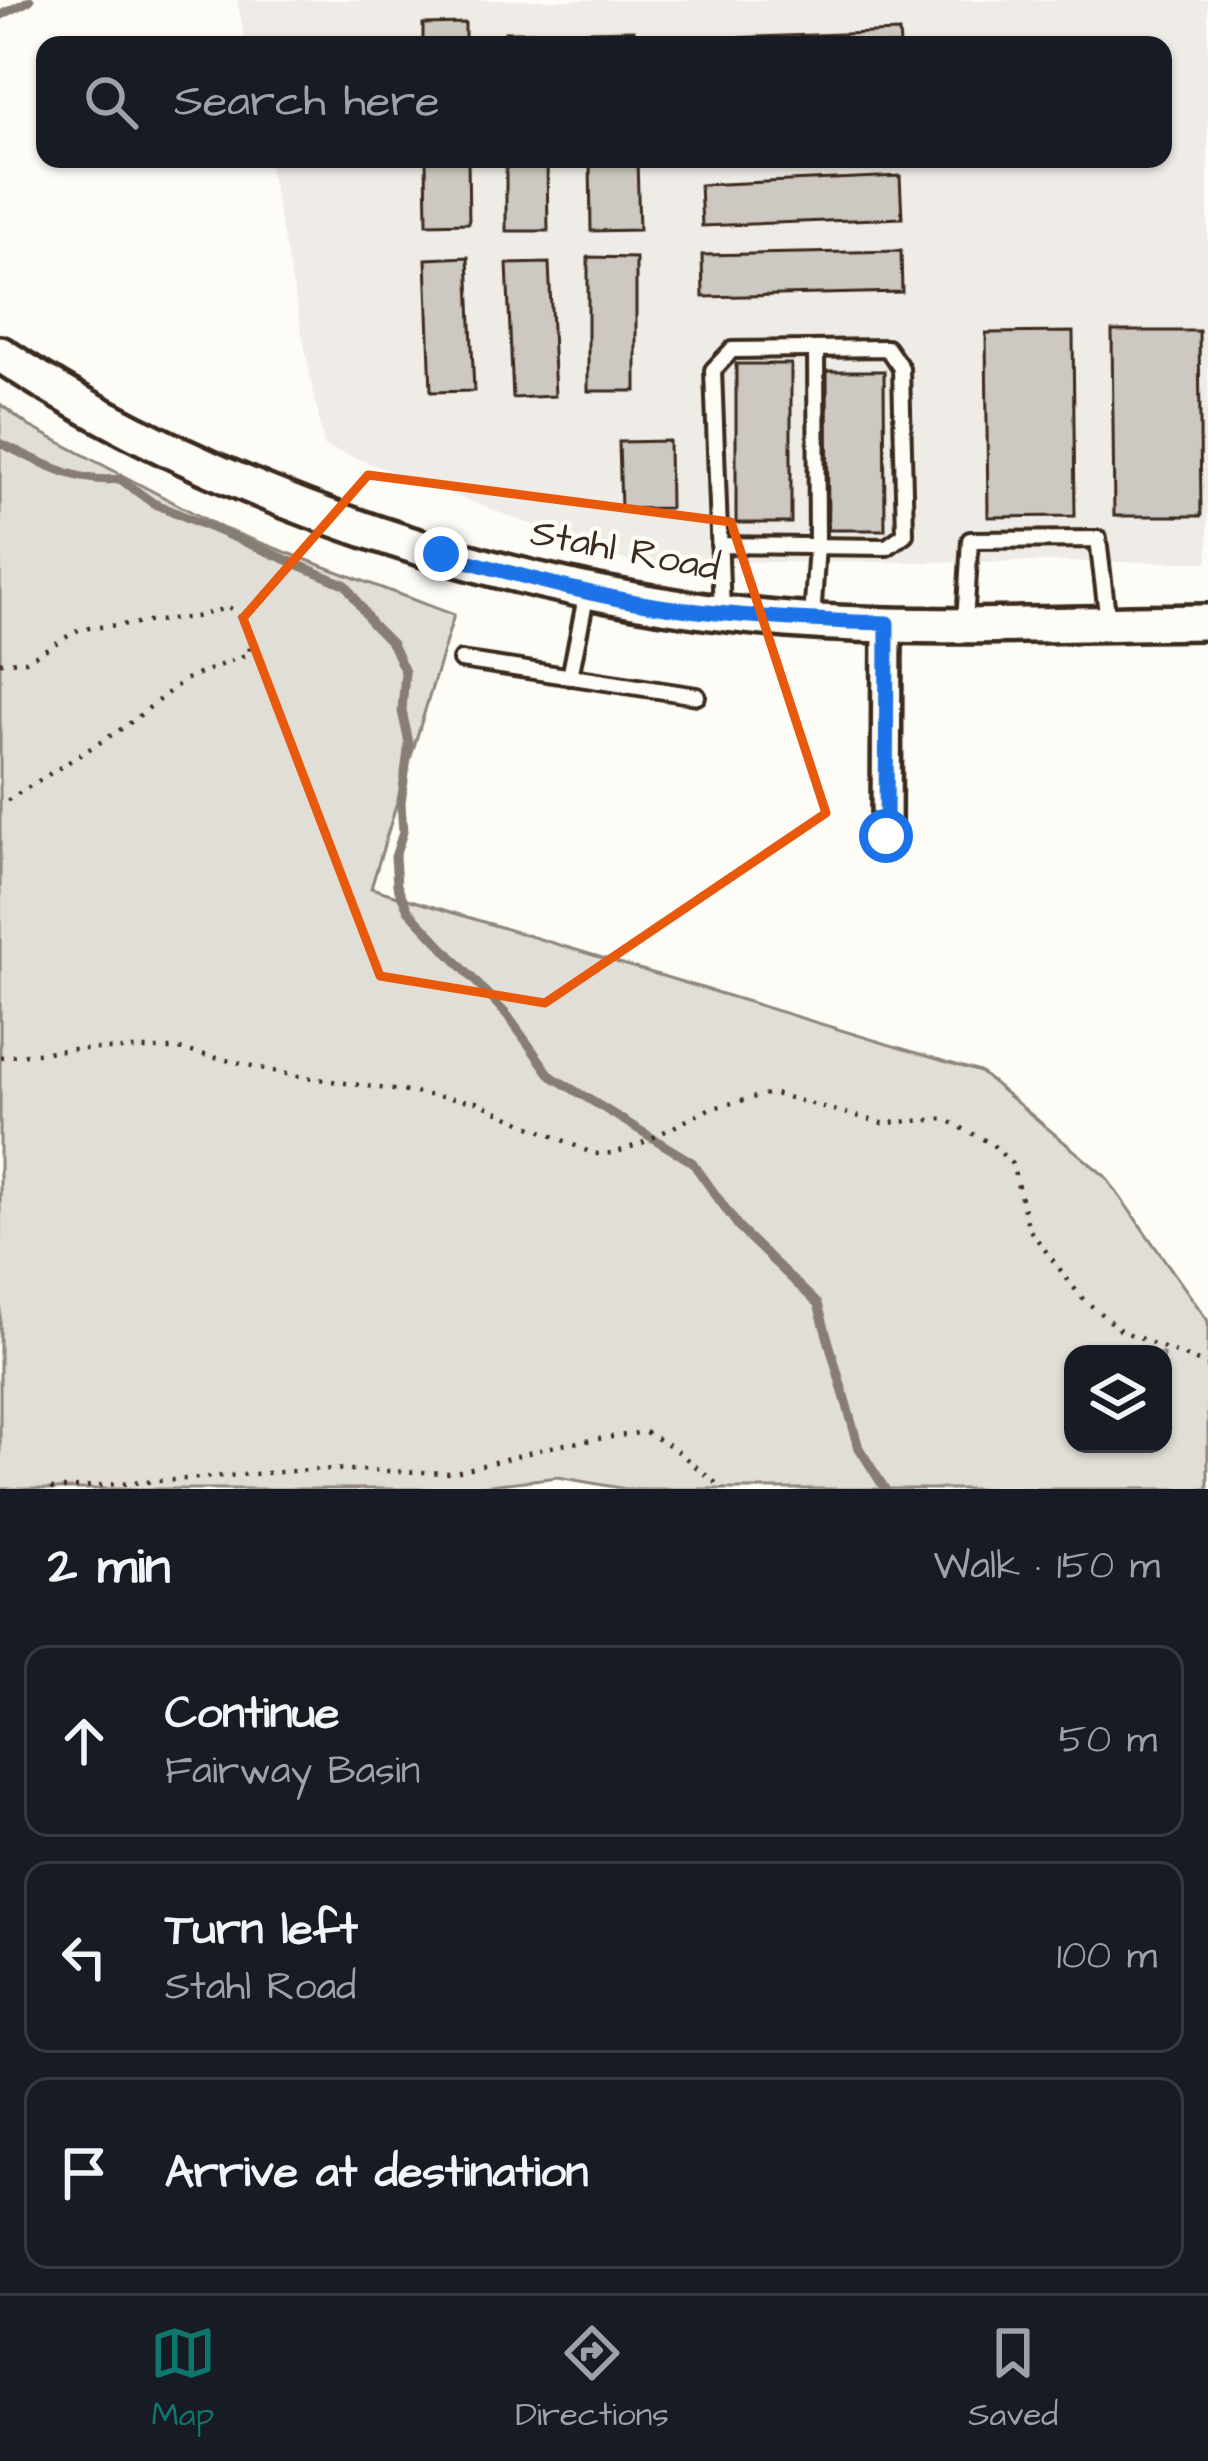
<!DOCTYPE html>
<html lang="en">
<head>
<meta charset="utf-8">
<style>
	:root { --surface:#171b24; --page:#242831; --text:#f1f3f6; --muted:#9ea1a6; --line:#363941; --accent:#0f766e }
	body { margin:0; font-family:"Architects Daughter",sans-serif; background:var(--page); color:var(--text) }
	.controls { position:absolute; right:36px; bottom:36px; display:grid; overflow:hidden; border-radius:24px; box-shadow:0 3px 9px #0004 }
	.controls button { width:108px; height:108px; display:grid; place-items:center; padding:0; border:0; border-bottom:3px solid var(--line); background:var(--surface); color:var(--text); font:60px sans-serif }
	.stop { position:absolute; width:36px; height:36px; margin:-27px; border:9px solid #1a73e8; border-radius:50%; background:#fff }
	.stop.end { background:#1a73e8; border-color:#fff; box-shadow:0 3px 12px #0008 }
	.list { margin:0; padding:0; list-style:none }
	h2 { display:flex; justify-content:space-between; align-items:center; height:156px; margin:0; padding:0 48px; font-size:51px }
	h2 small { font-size:39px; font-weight:400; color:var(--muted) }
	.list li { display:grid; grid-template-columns:78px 1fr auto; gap:36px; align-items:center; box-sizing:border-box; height:192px; margin:0 24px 24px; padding:0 24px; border:3px solid var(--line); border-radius:24px }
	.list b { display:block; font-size:45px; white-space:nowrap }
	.list p { margin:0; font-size:39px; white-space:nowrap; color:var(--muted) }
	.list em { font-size:39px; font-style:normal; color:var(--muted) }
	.icon { flex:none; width:66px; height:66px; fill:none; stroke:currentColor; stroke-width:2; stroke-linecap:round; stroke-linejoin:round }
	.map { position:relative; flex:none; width:1208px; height:1489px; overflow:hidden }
	.search { position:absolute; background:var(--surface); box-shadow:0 3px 9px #0004; left:36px; right:36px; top:36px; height:132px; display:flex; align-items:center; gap:30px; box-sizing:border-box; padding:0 42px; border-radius:24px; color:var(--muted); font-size:45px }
	.sheet { height:804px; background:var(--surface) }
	nav { display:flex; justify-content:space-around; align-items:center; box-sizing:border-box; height:168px; border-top:3px solid var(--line); background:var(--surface); font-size:33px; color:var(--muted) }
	nav a { display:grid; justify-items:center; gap:6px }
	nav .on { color:var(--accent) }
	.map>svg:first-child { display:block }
	.built { fill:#efece7 }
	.green { fill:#e1ded7; stroke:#8e847a; stroke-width:3; fill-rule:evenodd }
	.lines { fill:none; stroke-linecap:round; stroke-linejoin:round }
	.stream { stroke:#887d74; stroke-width:9 }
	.building { fill:#cdc8c2; stroke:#3b2a1e; stroke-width:3 }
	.service-casing { stroke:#3b2a1e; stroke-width:22 }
	.minor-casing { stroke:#3b2a1e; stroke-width:36 }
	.tertiary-casing { stroke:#3b2a1e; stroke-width:42 }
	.path { stroke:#3b2a1e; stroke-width:4.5; stroke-dasharray:3 9; stroke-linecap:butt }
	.service { stroke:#fdfcf7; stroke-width:14 }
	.minor { stroke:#fdfcf7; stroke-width:27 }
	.tertiary { stroke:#fdfcf7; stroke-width:33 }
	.route { stroke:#1a73e8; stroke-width:15 }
	.marked { fill:none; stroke:#e8590c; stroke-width:9; stroke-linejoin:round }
	.labels { text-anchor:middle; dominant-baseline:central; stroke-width:9; stroke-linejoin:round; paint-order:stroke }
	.street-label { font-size:39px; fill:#3b2a1e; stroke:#fdfcf7 }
</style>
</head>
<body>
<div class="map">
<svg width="1208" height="1489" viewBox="0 0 1208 1489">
	<rect width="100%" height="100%" fill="#fdfcf7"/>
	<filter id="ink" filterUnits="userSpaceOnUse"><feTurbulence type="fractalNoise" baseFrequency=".00833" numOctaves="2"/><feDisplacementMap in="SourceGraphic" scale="24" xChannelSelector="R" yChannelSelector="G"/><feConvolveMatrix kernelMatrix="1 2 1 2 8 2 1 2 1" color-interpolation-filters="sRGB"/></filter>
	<g filter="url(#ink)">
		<polygon class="built" points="237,0 1208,0 1208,562 630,562 324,446 268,159 1163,159 1163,45 246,45"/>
		<path class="green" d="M0,404l29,22 195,103 230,86 -83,273 609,184 125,104 103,145v168h-582l-68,-12 -102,12h-456zM1073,1354h90v90h-90z"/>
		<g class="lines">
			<g class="stream">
				<polyline points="0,16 30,0"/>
				<path d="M0,443c39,18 76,41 120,36l33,24 193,82 26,39 20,20 13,28 -3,39 7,32 -8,60 2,29 -8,25 2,28 11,25 100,106 43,60 141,86 49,68 77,74 41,144 26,41"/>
			</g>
		</g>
		<g class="building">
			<polygon points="465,23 465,45 423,45 423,24"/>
			<polygon points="634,30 635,45 587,45 587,31"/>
			<rect x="505" y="32" width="42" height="13"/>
			<polygon points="899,32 900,45 701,45 701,39"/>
			<polygon points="426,159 468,159 469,223 427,224"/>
			<polygon points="506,159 547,159 548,231 506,231"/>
			<polygon points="590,159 637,159 639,230 591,231"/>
			<polygon points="900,176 902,218 702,226 700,185"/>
			<polygon points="901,251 902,292 703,297 702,255"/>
			<polygon points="468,257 474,391 431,392 426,259"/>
			<polygon points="588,257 636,258 636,391 588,391"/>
			<polygon points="549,263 555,396 513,398 507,264"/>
			<polygon points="1112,331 1199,331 1201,516 1114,516"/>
			<polygon points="1073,332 1075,516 988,517 986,333"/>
			<rect x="736" y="364" width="55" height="159"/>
			<polygon points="827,371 884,371 885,530 828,530"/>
			<polygon points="669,441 670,508 621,509 619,442"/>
		</g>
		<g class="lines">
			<g class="service-casing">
				<g id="service">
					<polyline points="719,545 887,547 905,534 901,368 887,348 732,350 713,370 722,613"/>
					<polyline points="812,620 817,545 816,349"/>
					<polyline points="965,623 970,540 1098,539 1108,622"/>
					<polyline points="461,660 697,696"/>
					<polyline points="570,677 587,592"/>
				</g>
			</g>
			<g class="minor-casing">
				<polyline id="minor" points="886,836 887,623"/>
			</g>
			<g class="tertiary-casing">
				<path id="tertiary" d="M0,354c219,146 527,246 788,266 139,11 281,3 420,2"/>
			</g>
			<g class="path">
				<polyline points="0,662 26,661 80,629 195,617 229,607 248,627 250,653 184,680 126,726 0,805"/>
				<polyline points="0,1057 73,1049 179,1049 291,1075 476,1102 594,1154 614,1153 642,1143 709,1109 771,1093 882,1123 945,1119 992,1144 1012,1164 1029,1229 1081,1297 1120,1330 1208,1366"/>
				<polyline points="51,1489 321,1469 452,1473 559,1445 645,1432 671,1446 723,1489"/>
			</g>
			<use href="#service" class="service"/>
			<use href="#minor" class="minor"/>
			<use href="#tertiary" class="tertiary"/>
		</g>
	</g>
	<g class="lines" filter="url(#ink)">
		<path class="route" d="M441,554c74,20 148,42 225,53 73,10 147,14 221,16l-1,213"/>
	</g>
	<path class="marked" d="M368,475l363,47 95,291 -281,190 -165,-27 -137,-358z"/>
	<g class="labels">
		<g class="street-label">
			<text transform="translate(625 551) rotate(11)">Stahl Road</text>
		</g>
	</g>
</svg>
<div class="controls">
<button><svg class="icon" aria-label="layers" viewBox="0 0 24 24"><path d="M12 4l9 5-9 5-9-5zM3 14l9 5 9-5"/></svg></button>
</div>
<div class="stop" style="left:886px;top:836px"></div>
<div class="stop end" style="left:441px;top:554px"></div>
<div class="search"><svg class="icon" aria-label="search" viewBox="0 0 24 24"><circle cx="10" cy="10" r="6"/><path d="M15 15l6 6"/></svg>Search here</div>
</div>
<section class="sheet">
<h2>2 min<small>Walk · 150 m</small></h2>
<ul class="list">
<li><svg class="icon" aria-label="ahead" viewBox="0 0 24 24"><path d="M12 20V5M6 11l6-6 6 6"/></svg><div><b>Continue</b><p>Fairway Basin</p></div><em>50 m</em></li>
<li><svg class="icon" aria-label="left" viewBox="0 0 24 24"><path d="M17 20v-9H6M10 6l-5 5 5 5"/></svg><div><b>Turn left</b><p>Stahl Road</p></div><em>100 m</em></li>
<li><svg class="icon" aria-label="arrive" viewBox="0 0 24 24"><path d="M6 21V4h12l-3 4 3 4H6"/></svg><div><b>Arrive at destination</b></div></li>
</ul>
</section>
<nav>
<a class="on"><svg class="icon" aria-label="map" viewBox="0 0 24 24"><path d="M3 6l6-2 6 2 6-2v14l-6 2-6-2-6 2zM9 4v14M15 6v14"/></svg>Map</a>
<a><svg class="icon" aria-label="directions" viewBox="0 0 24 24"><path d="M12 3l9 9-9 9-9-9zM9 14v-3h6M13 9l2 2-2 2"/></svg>Directions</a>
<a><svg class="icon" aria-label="saved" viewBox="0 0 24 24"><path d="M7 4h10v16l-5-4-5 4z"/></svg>Saved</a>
</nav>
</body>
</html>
